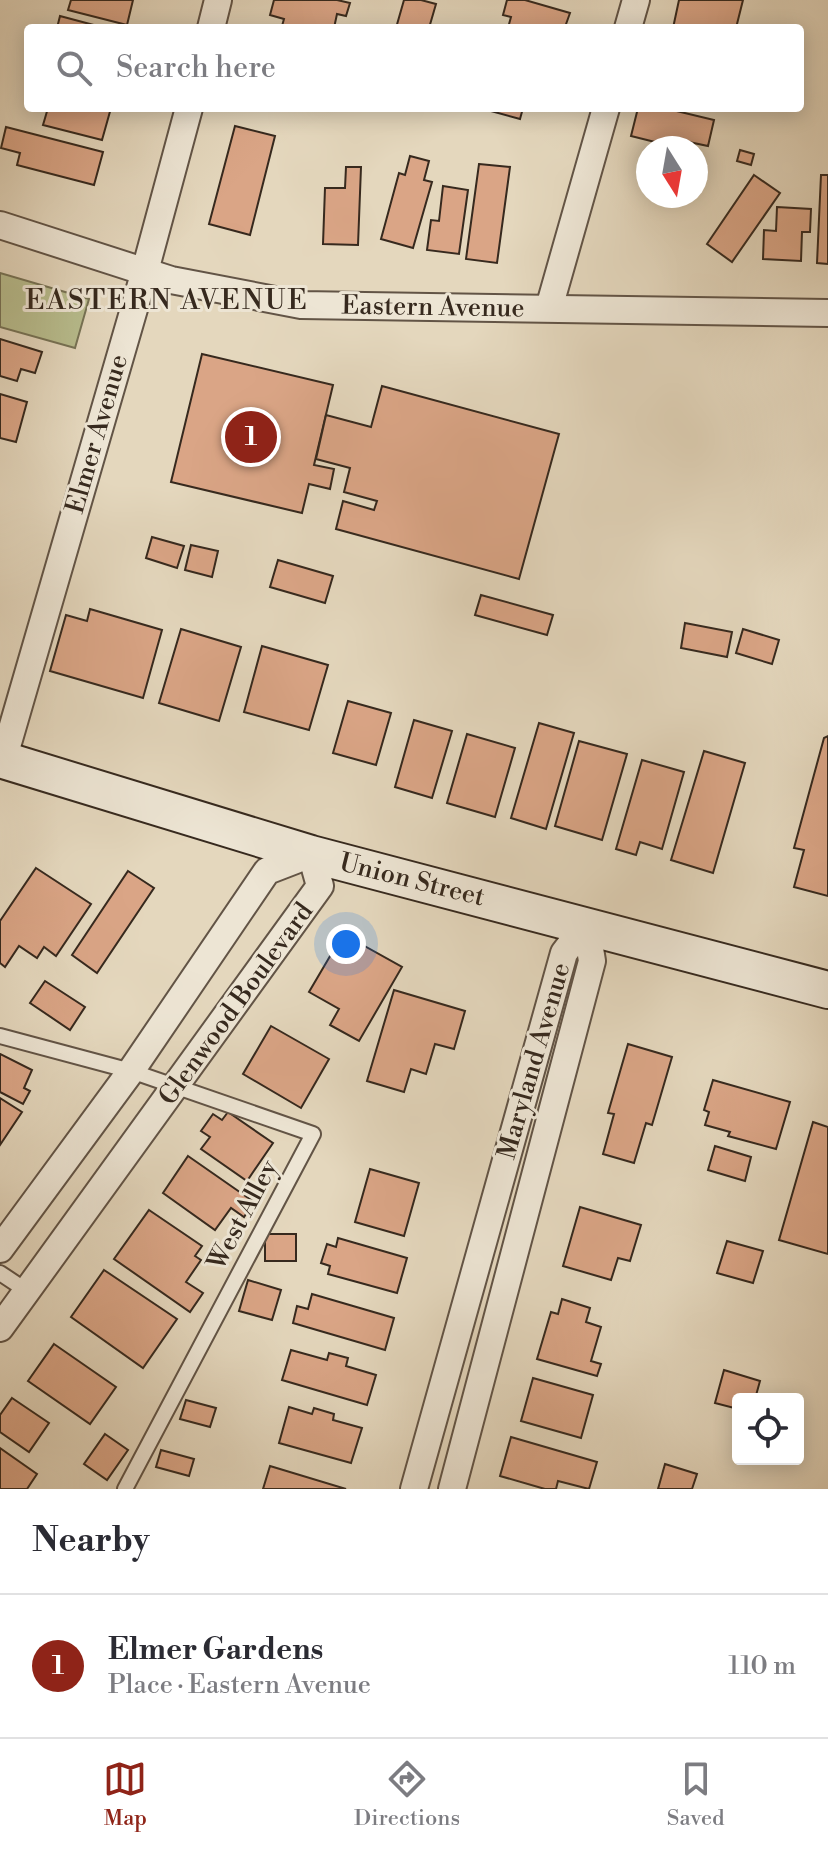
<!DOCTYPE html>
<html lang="en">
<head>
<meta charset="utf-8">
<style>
	:root { --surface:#fff; --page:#f2f2f3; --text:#2b2b33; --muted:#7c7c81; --line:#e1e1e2; --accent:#8f2418 }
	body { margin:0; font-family:"Libre Bodoni",serif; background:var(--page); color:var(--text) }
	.controls { position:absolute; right:24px; bottom:24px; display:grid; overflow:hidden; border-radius:8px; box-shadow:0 4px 20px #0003 }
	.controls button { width:72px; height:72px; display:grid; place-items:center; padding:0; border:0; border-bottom:2px solid var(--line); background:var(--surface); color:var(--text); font:40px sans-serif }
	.compass { position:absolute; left:636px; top:136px; width:72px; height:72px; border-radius:50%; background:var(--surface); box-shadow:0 4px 20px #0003; rotate:169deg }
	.you { position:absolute; left:346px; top:944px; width:28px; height:28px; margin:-20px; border:6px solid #fff; border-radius:50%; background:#1a73e8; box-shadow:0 0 0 12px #1a73e833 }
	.badge { display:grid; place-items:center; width:52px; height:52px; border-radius:50%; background:var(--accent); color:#fff; font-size:26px; font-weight:700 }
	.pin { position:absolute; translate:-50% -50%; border:4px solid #fff; box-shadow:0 2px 8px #0006 }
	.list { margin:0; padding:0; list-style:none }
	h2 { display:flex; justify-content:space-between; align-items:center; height:104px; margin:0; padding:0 32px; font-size:34px }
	h2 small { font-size:26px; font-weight:400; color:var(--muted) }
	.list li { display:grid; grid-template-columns:52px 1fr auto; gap:24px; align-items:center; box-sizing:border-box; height:144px; padding:0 32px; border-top:2px solid var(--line) }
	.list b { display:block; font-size:30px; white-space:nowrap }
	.list p { margin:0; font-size:26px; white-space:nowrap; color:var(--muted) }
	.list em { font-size:26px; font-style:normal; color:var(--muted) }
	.icon { flex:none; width:44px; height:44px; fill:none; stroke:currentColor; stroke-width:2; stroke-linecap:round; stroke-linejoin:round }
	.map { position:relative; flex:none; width:828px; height:1489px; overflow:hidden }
	.search { position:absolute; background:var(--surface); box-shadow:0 4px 20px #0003; left:24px; right:24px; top:24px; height:88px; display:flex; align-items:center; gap:20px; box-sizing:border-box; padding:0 28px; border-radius:8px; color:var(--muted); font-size:30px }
	.sheet { height:248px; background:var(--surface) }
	nav { display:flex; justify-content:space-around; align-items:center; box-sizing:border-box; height:112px; border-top:2px solid var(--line); background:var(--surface); font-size:22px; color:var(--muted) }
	nav a { display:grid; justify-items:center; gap:4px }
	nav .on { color:var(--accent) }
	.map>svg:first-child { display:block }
	.green { fill:#b8bd8e; stroke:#777356; stroke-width:2 }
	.building { fill:#daa586; stroke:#36291e; stroke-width:2 }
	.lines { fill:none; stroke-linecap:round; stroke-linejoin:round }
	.service-casing { stroke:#625446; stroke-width:18 }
	.minor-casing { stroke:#625446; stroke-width:30 }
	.secondary-casing { stroke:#36291e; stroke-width:40 }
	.service { stroke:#ede5d4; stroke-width:14 }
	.minor { stroke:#ede5d4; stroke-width:26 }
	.secondary { stroke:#ede5d4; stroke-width:36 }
	.labels { text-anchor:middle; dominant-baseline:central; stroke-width:6; stroke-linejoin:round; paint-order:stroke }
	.street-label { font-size:26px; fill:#36291e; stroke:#ede5d4 }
	.neighbourhood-label { font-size:28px; letter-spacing:2px; fill:#36291e; stroke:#ede5d4 }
</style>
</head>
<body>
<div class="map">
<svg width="828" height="1489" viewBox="0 0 828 1489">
	<rect width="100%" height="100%" fill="#e4d7bd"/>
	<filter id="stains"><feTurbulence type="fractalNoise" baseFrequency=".0025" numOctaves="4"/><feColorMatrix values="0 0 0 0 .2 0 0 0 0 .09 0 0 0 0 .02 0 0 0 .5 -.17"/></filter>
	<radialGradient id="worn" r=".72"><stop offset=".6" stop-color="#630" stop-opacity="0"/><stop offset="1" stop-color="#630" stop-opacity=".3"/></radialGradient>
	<polygon class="green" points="0,273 89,299 75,348 0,327"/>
	<g class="building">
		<polygon points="71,0 133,0 127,25 68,10"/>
		<polygon points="274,0 337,0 350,3 346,16 337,14 334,28 291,28 282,26 284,19 270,15"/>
		<polygon points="404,0 421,0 436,4 429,28 396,28"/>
		<polygon points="507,0 525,0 570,13 565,27 569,28 508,28 511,17 503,15"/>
		<polygon points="679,0 743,0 736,28 673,28"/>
		<polygon points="60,16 105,28 57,28"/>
		<polygon points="48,108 111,108 102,140 43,125"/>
		<polygon points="492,108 523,108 520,119 491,111"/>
		<polygon points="638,108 664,108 714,120 708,146 684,141 682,148 679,148 631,136"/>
		<polygon points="235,126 275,136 250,235 209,224"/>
		<polygon points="6,127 103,152 94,185 17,165 20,153 1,148"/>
		<polygon points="740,150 754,154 751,165 737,161"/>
		<polygon points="410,156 429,161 424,180 432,182 413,248 381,239 399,173 405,175"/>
		<polygon points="479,164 510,167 497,263 466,259"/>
		<polygon points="346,167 361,167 358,245 323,244 325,188 345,188"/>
		<polygon points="754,175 780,193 732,262 707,244"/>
		<polygon points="821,175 828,175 828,264 817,263"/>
		<polygon points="443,186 468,190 459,254 427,250 431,220 439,221"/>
		<polygon points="777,207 811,209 810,232 802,232 801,261 763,259 764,230 776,231"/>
		<polygon points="0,339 42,352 35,373 21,369 17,381 0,376"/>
		<polygon points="202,354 333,385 314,465 334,469 330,489 309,484 302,513 171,482"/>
		<polygon points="382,386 559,434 519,579 336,529 343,501 374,510 377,501 344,492 350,468 316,459 326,415 371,427"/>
		<polygon points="0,394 27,402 16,442 0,438"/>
		<polygon points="152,537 184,546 177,568 146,558"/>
		<polygon points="191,545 218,551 212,577 185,570"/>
		<polygon points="278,560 333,576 325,603 270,587"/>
		<polygon points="481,595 553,615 547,635 475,615"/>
		<polygon points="90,609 162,630 143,698 50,671 66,615 87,621"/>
		<polygon points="685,623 732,632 727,657 681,648"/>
		<polygon points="181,629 241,647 219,721 159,703"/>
		<polygon points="743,629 779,640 772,664 736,653"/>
		<polygon points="262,646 328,665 309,730 244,712"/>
		<polygon points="348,701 391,713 376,765 333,753"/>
		<polygon points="414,720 452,731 432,798 395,787"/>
		<polygon points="539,723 574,733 546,829 511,818"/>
		<polygon points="467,734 515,748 495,817 447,803"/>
		<polygon points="828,736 828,896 794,887 804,850 794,848 824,738"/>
		<polygon points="579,741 627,754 602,840 555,826"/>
		<polygon points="704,751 745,763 713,873 671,860"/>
		<polygon points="642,760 684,772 662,849 640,842 636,855 616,849"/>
		<polygon points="36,868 91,904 56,956 44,947 37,958 19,946 5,967 0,963 0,921"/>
		<polygon points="128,871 154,888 97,973 72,955"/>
		<polygon points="343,934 402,967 359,1041 330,1025 339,1009 309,992"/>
		<polygon points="45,981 85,1007 70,1030 30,1003"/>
		<polygon points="394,990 465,1011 454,1049 435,1044 426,1074 411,1069 404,1092 367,1081"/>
		<polygon points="271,1026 329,1059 301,1108 243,1074"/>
		<polygon points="628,1044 672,1057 652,1125 646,1123 634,1163 603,1154 614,1114 608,1113"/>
		<polygon points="0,1054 32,1070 24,1088 30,1091 23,1104 0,1092"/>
		<polygon points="713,1080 790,1102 776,1149 728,1136 730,1132 705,1125 709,1112 704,1110"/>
		<polygon points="0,1098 22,1112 0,1145"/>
		<polygon points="228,1112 273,1143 247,1181 201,1149 210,1137 201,1131 213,1114 222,1120"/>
		<polygon points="813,1122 828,1127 828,1254 779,1240"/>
		<polygon points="715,1146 751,1157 745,1181 708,1170"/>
		<polygon points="188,1156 254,1202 244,1217 231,1208 215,1230 163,1193"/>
		<polygon points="370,1169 419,1183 404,1236 355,1222"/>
		<polygon points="580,1207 641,1225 630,1261 618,1258 611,1280 563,1266"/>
		<polygon points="149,1210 202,1246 195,1256 201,1260 186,1282 203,1293 190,1312 114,1259"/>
		<rect x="265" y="1234" width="31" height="27"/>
		<polygon points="338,1238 407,1258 397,1293 328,1274 330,1266 321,1263 327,1244 336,1247"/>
		<polygon points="727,1241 763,1251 753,1283 717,1273"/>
		<polygon points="104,1270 177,1319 143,1368 71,1317"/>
		<polygon points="248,1280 281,1290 272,1320 239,1311"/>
		<polygon points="312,1294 394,1318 385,1350 293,1323 297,1306 308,1309"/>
		<polygon points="562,1299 590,1308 586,1322 601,1327 591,1361 601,1364 597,1376 537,1359 551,1312 558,1314"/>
		<polygon points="54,1344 116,1387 90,1424 28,1381"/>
		<polygon points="291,1350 327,1360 329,1353 348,1358 346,1366 376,1375 367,1405 282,1380"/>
		<polygon points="724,1370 760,1381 755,1399 738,1399 738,1409 715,1403"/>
		<polygon points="533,1378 593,1395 581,1438 521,1421"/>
		<polygon points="12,1398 49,1423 29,1452 0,1432 0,1415"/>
		<polygon points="186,1400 216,1408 210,1427 180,1419"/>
		<polygon points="289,1407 312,1414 314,1408 334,1414 333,1420 362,1428 351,1463 279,1443"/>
		<polygon points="105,1434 128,1450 107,1480 84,1464"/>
		<polygon points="511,1437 597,1462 589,1489 558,1481 556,1489 545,1489 500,1476"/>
		<polygon points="0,1448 37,1474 27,1489 0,1489"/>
		<polygon points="161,1450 194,1459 189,1476 156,1467"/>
		<polygon points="665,1464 697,1474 692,1489 658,1489"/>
		<polygon points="270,1466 346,1489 263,1489"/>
	</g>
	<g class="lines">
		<g class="service-casing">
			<g id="service">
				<polyline points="0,1036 131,1071 313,1134 125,1489"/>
				<polyline points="0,1273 27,1291"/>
			</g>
		</g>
		<g class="minor-casing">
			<g id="minor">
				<polyline points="211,28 218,0"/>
				<polyline points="628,28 636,0"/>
				<polyline points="0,225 171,280 301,305 828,313"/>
				<polyline points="549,308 606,108"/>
				<polyline points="3,760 145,271 189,108"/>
				<polyline points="0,1249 131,1071 267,871 311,854 320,886 0,1328"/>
				<polyline points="414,1489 564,953 586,924"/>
				<polyline points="452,1489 592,961 586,924"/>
			</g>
		</g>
		<g class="secondary-casing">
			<polyline id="secondary" points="0,759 311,854 828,990"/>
		</g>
		<use href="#service" class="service"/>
		<use href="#minor" class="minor"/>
		<use href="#secondary" class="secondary"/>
	</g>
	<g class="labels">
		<g class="street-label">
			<text transform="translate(433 307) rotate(1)">Eastern Avenue</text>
			<text transform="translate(97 434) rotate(-74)">Elmer Avenue</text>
			<text transform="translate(412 880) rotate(14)">Union Street</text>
			<text transform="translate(236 1004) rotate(-54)">Glenwood Boulevard</text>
			<text transform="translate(534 1061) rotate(-74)">Maryland Avenue</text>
			<text transform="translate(243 1215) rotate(-62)">West Alley</text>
		</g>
		<g class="neighbourhood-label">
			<text x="167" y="300">EASTERN AVENUE</text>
		</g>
	</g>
	<rect width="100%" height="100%" filter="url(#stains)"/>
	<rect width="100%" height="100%" fill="url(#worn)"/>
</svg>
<div class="controls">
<button><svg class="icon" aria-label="locate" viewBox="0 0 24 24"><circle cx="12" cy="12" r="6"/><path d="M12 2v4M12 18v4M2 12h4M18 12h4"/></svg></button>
</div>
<svg class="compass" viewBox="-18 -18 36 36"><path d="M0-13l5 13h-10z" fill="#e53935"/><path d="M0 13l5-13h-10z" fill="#7c7c81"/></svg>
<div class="you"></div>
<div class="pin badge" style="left:251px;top:437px">1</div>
<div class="search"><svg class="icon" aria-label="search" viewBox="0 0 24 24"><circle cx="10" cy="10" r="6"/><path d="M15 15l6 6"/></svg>Search here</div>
</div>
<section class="sheet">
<h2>Nearby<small></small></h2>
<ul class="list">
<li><span class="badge">1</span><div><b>Elmer Gardens</b><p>Place · Eastern Avenue</p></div><em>110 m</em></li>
</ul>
</section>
<nav>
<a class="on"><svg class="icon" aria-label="map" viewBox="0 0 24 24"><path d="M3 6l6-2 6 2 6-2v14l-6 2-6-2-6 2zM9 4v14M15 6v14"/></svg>Map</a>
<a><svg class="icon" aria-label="directions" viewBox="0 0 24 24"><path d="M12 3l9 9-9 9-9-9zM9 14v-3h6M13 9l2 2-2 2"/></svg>Directions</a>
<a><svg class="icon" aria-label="saved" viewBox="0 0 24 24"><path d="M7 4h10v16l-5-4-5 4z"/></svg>Saved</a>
</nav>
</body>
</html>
